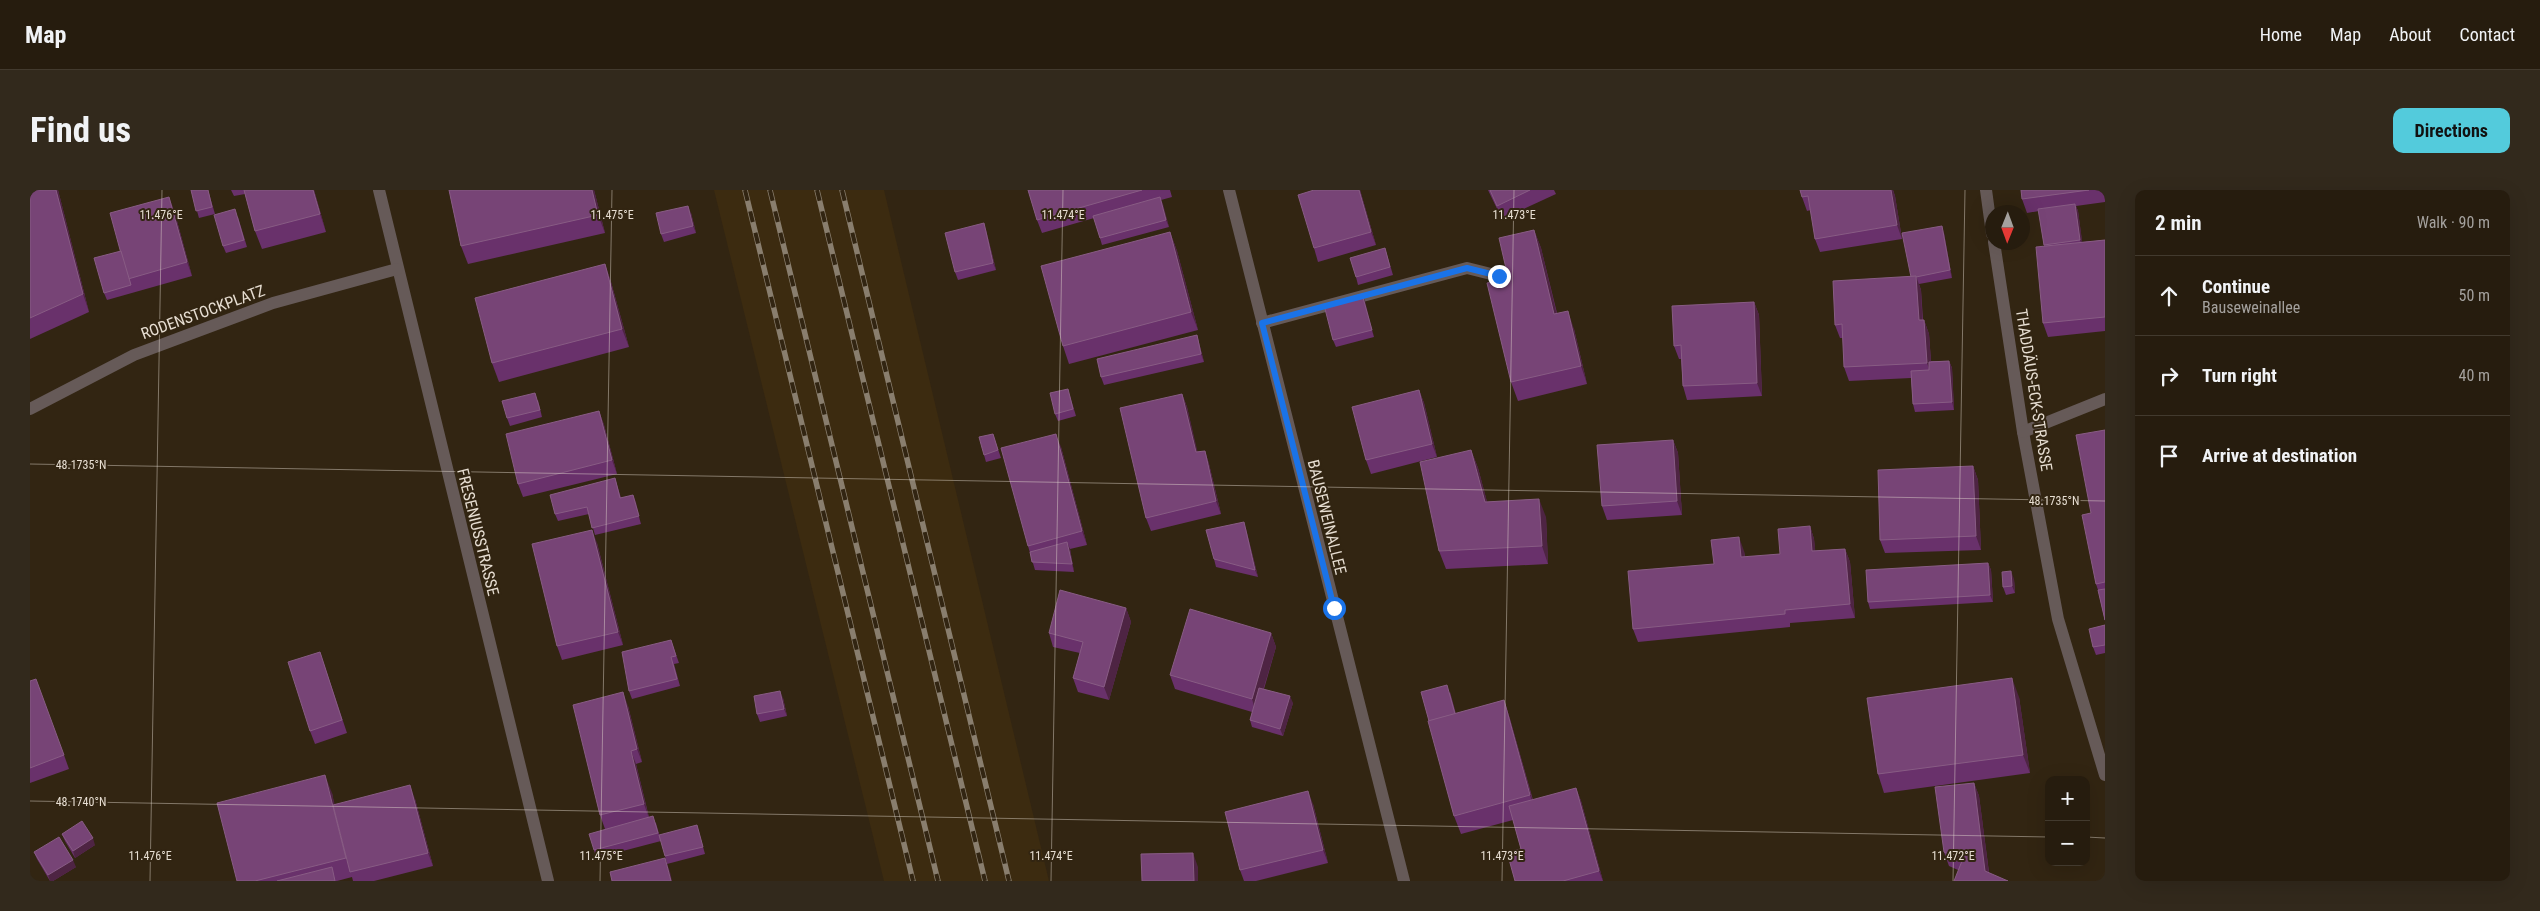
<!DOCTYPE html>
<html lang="en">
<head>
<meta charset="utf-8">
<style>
	:root { --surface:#261c0e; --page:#32291c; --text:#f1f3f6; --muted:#a4a19e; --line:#423a2e; --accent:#53cbdc }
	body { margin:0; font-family:"Roboto Condensed",sans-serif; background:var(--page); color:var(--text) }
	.controls { position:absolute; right:15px; bottom:15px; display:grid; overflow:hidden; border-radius:10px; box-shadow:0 5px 20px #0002 }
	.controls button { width:45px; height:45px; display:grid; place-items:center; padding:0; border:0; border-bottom:1px solid var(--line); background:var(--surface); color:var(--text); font:25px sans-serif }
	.compass { position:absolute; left:1955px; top:15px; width:45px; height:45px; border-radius:50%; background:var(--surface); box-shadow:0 5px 20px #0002; rotate:181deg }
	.stop { position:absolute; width:15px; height:15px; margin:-11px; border:4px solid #1a73e8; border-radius:50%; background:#fff }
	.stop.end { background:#1a73e8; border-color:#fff; box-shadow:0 1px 5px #0008 }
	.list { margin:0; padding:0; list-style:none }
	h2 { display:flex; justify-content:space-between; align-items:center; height:65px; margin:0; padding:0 20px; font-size:21px }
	h2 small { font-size:16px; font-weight:400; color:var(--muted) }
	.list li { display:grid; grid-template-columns:32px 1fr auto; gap:15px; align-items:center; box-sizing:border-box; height:80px; padding:0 20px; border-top:1px solid var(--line) }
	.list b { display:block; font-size:19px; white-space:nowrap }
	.list p { margin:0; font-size:16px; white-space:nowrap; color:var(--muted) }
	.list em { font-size:16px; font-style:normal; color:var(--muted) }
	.icon { flex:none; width:28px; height:28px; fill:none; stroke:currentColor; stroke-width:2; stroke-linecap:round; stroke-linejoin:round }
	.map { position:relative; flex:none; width:2075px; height:691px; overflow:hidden; border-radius:10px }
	header { display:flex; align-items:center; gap:30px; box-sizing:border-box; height:70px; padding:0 25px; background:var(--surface); border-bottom:1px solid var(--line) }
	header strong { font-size:24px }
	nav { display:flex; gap:28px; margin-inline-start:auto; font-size:18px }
	.intro { display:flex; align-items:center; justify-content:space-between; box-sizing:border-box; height:120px; padding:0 30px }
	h1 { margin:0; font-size:35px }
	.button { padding:12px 22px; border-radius:10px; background:var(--accent); color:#111; font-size:18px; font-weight:700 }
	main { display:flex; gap:30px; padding:0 30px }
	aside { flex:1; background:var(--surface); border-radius:10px; box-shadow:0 5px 20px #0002 }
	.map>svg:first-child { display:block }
	.built { fill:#3c2b10 }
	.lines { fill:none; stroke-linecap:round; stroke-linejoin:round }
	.service { stroke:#665a58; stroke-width:12 }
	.minor { stroke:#665a58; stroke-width:12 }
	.rail-casing { stroke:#897e6e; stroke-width:5.5 }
	.rail { stroke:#322512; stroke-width:4; stroke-dasharray:11; stroke-linecap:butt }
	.wall { fill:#69316b }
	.shaded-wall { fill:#4e2443 }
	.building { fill:#774476; stroke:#885c84 }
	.route { stroke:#1a73e8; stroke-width:6 }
	.ticks { fill:none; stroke:#e7ded2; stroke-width:1; stroke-opacity:0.45 }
	.labels { text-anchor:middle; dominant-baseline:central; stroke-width:4; stroke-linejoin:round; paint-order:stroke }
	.street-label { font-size:16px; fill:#e7ded2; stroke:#322512 }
	.ticks-label { font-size:12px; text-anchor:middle; fill:#e7ded2; stroke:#322512; stroke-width:4; stroke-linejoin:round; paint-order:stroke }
</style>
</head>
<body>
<header>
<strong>Map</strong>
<nav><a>Home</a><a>Map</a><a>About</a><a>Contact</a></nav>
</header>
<div class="intro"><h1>Find us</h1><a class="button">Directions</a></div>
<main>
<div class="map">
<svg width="2075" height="691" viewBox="0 0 2075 691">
	<rect width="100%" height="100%" fill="#322512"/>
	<polygon class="built" points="684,0 854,0 1019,691 854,691"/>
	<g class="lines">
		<polyline class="service" points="1232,133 1437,78 1469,86"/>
		<g class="minor">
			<polyline points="349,0 518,691"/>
			<polyline points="1199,0 1374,691"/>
			<polyline points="1956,0 1962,44"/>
			<polyline points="1964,52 1993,242 2028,429 2075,585"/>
			<polyline points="0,219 104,165 243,113 367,79"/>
			<polyline points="1993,242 2075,209"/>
		</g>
		<g class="rail-casing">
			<g id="rail">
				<polyline points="715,0 883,691"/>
				<polyline points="740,0 908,691"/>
				<polyline points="787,0 955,691"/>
				<polyline points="812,0 979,691"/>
			</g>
		</g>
		<use href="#rail" class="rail"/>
	</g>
	<g class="wall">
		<polygon points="0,0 28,0 59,122 0,149"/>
		<polygon points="161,0 178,0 185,24 169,28"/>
		<polygon points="201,0 284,0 296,42 232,59 225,41 215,4 204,6"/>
		<polygon points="419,0 564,0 575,43 438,74 431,56"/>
		<polygon points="998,0 1140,0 1142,7 1131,10 1139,37 1072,55 1064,28 1012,43 1007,30"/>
		<polygon points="1330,0 1346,55 1288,72 1284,58"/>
		<polygon points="1458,0 1524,0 1526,4 1472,29"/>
		<polygon points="1770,0 1863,0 1865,6 1872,49 1790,62 1785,49 1781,20 1777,21 1772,7"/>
		<polygon points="1991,0 2075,0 2075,12 2046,16 2048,21 2052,52 2075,50 2075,141 2018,147 2013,133 2014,56 2009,21 1997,23 1992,9"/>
		<polygon points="144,20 162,86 77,110 74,103 91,61"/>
		<polygon points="661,23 666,43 634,52 631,44"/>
		<polygon points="208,27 217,57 196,63 193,56"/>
		<polygon points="956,40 966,80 928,90 925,82"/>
		<polygon points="1504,40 1511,58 1527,123 1544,139 1557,194 1488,211 1481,192 1478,87"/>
		<polygon points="1140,42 1147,61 1168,140 1039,174 1033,156"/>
		<polygon points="1914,43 1922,88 1889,94 1891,100 1893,130 1894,130 1899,144 1901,171 1919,171 1922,178 1924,220 1885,222 1883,214 1881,188 1819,191 1814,177 1813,148 1810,148 1805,135 1881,87"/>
		<polygon points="1355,58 1363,85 1328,95 1326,87"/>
		<polygon points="575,74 581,92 599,157 469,192 462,173"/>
		<polygon points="1332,104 1344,147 1306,157 1303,150"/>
		<polygon points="1724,112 1729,125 1732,206 1657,210 1653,196 1651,169 1649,169 1644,156"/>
		<polygon points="1167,145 1174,172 1074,195 1071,187"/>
		<polygon points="1389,200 1394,213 1407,267 1341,284 1336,270"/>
		<polygon points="1152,204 1157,217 1167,262 1175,261 1179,274 1191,324 1121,341 1116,328"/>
		<polygon points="1040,206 1046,226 1028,231 1025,224"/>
		<polygon points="508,210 512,227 480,236 477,228"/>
		<polygon points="569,221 574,235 587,284 493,307 488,294"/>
		<polygon points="2075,240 2075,431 2068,400 2066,394 2061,323"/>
		<polygon points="963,244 971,268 956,272 954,265"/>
		<polygon points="1643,250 1648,263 1652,325 1577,330 1572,316"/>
		<polygon points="1031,257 1057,355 1040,359 1044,382 1005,380 998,356"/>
		<polygon points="1441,260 1448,278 1457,312 1516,327 1518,374 1416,379 1409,361"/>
		<polygon points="1943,276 1948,290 1951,360 1855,363 1850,350"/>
		<polygon points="585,288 591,308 603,305 611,334 565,345 559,324 528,331 525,324"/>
		<polygon points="1780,336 1784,349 1785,361 1815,359 1820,372 1825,428 1760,433 1760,437 1608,452 1603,439 1684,374 1714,361 1715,367 1750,364"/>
		<polygon points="1216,339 1228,387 1186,377 1184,369"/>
		<polygon points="567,353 593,455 532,470 527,456"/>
		<polygon points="1958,373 1961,380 1963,412 1840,419 1838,412"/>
		<polygon points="1984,389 1985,403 1976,405 1973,397"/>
		<polygon points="1096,418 1101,432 1079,510 1048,502 1043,488 1050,463 1023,457 1019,443"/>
		<polygon points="2075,435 2075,463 2066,465 2063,457"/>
		<polygon points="1241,443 1246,457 1234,499 1263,513 1253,546 1222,537 1220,530 1222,522 1145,499 1140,485"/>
		<polygon points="641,450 649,473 644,474 650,496 602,509 599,501"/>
		<polygon points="290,462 317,543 285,554 280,541"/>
		<polygon points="0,491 34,565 39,579 0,593"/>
		<polygon points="1420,502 1426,524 1474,510 1480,529 1503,610 1546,598 1551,611 1573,691 1485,691 1491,659 1483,630 1431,644 1424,626 1399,531"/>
		<polygon points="1989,507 2000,583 1854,603 1848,584"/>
		<polygon points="753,508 757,526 730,532 727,524"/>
		<polygon points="598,516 612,572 606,574 619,627 626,633 631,651 566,668 564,660 575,639 570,625"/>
		<polygon points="1944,593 1949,606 1959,682 1928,680 1919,676 1914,662"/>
		<polygon points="302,603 304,614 385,609 403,676 344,691 323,691 322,687 307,691 207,691"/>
		<polygon points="1283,614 1298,673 1226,691 1214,691 1210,680"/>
		<polygon points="667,635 675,664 637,674 635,666"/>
		<polygon points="32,644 65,655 45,668 35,651"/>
		<polygon points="4,662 46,677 23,691 20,691 7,669"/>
	</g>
	<g class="shaded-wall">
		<polygon points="26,0 28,0 59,122 53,104"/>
		<polygon points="283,0 284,0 296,42 290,24"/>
		<polygon points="562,0 564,0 575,43 568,25"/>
		<polygon points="1329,0 1330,0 1346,55 1341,42"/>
		<polygon points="1861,0 1863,0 1865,6 1872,49 1867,35"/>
		<polygon points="139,7 144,20 162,86 157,72"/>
		<polygon points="1130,7 1133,14 1139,37 1136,30"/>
		<polygon points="2045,14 2048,21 2053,57 2050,50"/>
		<polygon points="658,16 661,23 666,43 663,36"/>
		<polygon points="954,33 956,40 966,80 963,73"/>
		<polygon points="1912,36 1914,43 1922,88 1920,80"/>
		<polygon points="1504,40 1511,58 1531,142 1524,124"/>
		<polygon points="1140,42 1147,61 1168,140 1161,122"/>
		<polygon points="575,74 581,92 599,157 592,139"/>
		<polygon points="1886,86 1891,100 1893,144 1889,130"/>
		<polygon points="1332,104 1335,111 1344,147 1342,140"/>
		<polygon points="1724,112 1729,125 1732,206 1727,193"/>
		<polygon points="1538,121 1544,139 1557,194 1551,176"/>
		<polygon points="1894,130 1899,144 1902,187 1897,173"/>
		<polygon points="1167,145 1169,153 1174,172 1171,164"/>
		<polygon points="1919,171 1922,178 1924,220 1922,212"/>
		<polygon points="1389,200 1394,213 1407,267 1402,254"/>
		<polygon points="1152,204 1157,217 1171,276 1166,262"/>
		<polygon points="569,221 574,235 587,284 582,270"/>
		<polygon points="1026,244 1031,257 1057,355 1052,341"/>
		<polygon points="1643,250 1648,263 1652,325 1647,311"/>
		<polygon points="1441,260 1448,278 1462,330 1455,312"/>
		<polygon points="1175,261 1179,274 1191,324 1186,311"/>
		<polygon points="1943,276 1948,290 1951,360 1946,346"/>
		<polygon points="603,305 606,312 611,334 609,326"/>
		<polygon points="1509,309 1516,327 1518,374 1512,356"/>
		<polygon points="1214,332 1216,339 1228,387 1225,380"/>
		<polygon points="1780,336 1784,349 1787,375 1782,361"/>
		<polygon points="562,340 567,353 593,455 588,442"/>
		<polygon points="1709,347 1714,361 1716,380 1711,367"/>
		<polygon points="1037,352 1040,359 1044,382 1042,374"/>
		<polygon points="1815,359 1820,372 1825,428 1820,414"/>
		<polygon points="1958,373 1961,380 1963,412 1960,405"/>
		<polygon points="1981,381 1984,389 1985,403 1982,396"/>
		<polygon points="1096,418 1101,432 1079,510 1074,497"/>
		<polygon points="1241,443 1246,457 1226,523 1222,509"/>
		<polygon points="1982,488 1989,507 2000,583 1993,565"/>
		<polygon points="750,501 753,508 757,526 754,519"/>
		<polygon points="593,502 598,516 612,572 607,559"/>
		<polygon points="1260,506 1263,513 1253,546 1250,539"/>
		<polygon points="1474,510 1480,529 1506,623 1500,605"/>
		<polygon points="601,561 606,574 619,628 614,614"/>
		<polygon points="295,585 302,603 321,682 316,668"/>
		<polygon points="1944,593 1949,606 1960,691 1955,681"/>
		<polygon points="380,595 385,609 403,676 398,663"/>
		<polygon points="1546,598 1551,611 1573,691 1569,681"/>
		<polygon points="1278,601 1283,614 1298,673 1293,660"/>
		<polygon points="63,648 65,655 45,668 43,661"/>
		<polygon points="1163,663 1168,677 1168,691 1164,691"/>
		<polygon points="635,668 640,682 642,691 641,691"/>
		<polygon points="43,670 46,677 23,691 20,691 18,685"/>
	</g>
	<g class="building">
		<polygon points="0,0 26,0 53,104 0,128"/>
		<polygon points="161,0 178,0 182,17 166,21"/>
		<polygon points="214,0 283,0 290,24 225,41"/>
		<polygon points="419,0 562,0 568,25 431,56"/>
		<polygon points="998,0 1112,0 1007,30"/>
		<polygon points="1284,0 1329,0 1341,42 1284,58 1268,5"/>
		<polygon points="1460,0 1500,0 1467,16"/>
		<polygon points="1770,0 1861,0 1867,35 1785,49 1778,6 1772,7"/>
		<polygon points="1991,0 2059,0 1992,9"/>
		<polygon points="139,7 157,72 98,89 80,23"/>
		<polygon points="1130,7 1136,30 1070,48 1063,26"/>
		<polygon points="2045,14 2050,50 2014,55 2008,19"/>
		<polygon points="658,16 663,36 631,44 626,23"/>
		<polygon points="205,19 214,50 193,56 184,25"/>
		<polygon points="954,33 963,73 925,82 915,43"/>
		<polygon points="1912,36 1920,80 1886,87 1881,87 1872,43"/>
		<polygon points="1504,40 1524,124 1538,121 1551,176 1481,192 1457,93 1478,87 1469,48"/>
		<polygon points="1140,42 1161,122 1033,156 1011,76"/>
		<polygon points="2075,50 2075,127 2013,133 2006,57"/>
		<polygon points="1355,58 1360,77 1326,87 1320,68"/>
		<polygon points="91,61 101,95 74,103 64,68"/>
		<polygon points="575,74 592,139 462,173 445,108"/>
		<polygon points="1886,86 1889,130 1894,130 1897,173 1814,177 1812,134 1805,135 1803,91"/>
		<polygon points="1332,104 1342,140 1303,150 1294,115"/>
		<polygon points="1724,112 1727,193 1653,196 1651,155 1644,156 1642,116"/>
		<polygon points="1167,145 1171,164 1071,187 1067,169"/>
		<polygon points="1919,171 1922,212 1883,214 1881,181 1899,180 1899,172"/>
		<polygon points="1038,199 1043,219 1025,224 1020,203"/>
		<polygon points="1389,200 1402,254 1336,270 1322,217"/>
		<polygon points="505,203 510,220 477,228 472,211"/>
		<polygon points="1152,204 1166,262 1175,261 1186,311 1116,328 1090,218"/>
		<polygon points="569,221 582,270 488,294 476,244"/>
		<polygon points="2075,240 2075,392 2066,394 2052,325 2061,323 2046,245"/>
		<polygon points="963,244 968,260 954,265 949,247"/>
		<polygon points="1026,244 1052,341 998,356 971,258"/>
		<polygon points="1643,250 1647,311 1572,316 1567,255"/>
		<polygon points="1441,260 1455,312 1509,309 1512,356 1409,361 1390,272"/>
		<polygon points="1943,276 1946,346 1850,350 1848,280"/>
		<polygon points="585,288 590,308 603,305 609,326 562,338 557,317 525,324 520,305"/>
		<polygon points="1214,332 1225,380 1184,369 1176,340"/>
		<polygon points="1780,336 1782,361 1815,359 1820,414 1755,420 1755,424 1603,439 1598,381 1684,374 1681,350 1709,347 1711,367 1750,364 1748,339"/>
		<polygon points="562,340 588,442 527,456 502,354"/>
		<polygon points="1037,352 1042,374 1002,372 1000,362"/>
		<polygon points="1958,373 1960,405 1838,412 1836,380"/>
		<polygon points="1981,381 1982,396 1973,397 1972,382"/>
		<polygon points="2075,399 2075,430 2068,400"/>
		<polygon points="1030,400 1096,418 1074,497 1043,488 1053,452 1019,443"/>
		<polygon points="1160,419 1241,443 1222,509 1140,485"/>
		<polygon points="2075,435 2075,455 2063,457 2059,439"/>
		<polygon points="641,450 646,466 641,467 647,489 599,501 592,462"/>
		<polygon points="290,462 312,530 280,541 258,472"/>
		<polygon points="1982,488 1993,565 1848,584 1837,508"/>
		<polygon points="6,489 34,565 0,578 0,491"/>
		<polygon points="1417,495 1425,524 1399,531 1391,502"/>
		<polygon points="1229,498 1260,506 1250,539 1220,530"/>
		<polygon points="750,501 754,519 727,524 724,506"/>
		<polygon points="593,502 607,559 601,561 614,614 570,625 543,515"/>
		<polygon points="1474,510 1500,605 1424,626 1398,531"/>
		<polygon points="295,585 316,668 225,691 207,691 187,613"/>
		<polygon points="1944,593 1955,681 1978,691 1924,691 1932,671 1914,662 1905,597"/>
		<polygon points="380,595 398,663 320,682 303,615"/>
		<polygon points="1546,598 1569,681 1533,691 1485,691 1477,662 1491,659 1479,616"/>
		<polygon points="1278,601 1293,660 1210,680 1195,622"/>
		<polygon points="623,626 628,643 564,660 559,644"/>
		<polygon points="52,631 63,648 43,661 32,644"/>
		<polygon points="667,635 673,657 635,666 629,645"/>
		<polygon points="29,647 43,670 18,685 4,662"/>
		<polygon points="1163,663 1164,691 1112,691 1111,664"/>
		<polygon points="635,668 641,691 582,691 580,682"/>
		<polygon points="302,677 305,691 247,691"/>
	</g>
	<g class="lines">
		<polyline class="route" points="1304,418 1232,133 1437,78 1469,86"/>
	</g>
	<path class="ticks" d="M0,274l2075,37M0,611l2019,36M2056,647l19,1M120,691l12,-691M570,691l12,-691M1021,691l12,-691M1472,691l12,-691M1923,691l12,-691"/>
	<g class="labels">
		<g class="street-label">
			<text transform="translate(173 122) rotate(-20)">RODENSTOCKPLATZ</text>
			<text transform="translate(2004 200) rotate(81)">THADDÄUS-ECK-STRASSE</text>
			<text transform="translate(1297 327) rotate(76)">BAUSEWEINALLEE</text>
			<text transform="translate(448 342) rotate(76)">FRESENIUSSTRASSE</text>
		</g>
	</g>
	<g class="ticks-label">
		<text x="131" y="29">11.476°E</text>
		<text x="582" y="29">11.475°E</text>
		<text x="1033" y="29">11.474°E</text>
		<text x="1484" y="29">11.473°E</text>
		<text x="51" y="279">48.1735°N</text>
		<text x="2024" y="315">48.1735°N</text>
		<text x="51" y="616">48.1740°N</text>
		<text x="120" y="670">11.476°E</text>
		<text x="571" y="670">11.475°E</text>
		<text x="1021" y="670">11.474°E</text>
		<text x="1472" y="670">11.473°E</text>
		<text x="1923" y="670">11.472°E</text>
	</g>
</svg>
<div class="controls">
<button>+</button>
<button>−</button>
</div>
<svg class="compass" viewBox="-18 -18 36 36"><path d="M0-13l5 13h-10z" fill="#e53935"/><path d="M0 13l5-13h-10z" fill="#a4a19e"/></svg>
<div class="stop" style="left:1304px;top:418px"></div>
<div class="stop end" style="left:1469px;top:86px"></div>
</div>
<aside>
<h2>2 min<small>Walk · 90 m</small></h2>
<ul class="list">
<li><svg class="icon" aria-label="ahead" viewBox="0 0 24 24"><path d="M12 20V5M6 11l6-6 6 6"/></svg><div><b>Continue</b><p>Bauseweinallee</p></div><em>50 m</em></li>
<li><svg class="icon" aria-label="right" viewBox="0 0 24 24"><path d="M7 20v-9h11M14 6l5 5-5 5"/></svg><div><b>Turn right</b></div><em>40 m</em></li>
<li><svg class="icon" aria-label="arrive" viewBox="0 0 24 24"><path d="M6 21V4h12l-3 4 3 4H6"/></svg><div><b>Arrive at destination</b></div></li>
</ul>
</aside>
</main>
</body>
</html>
